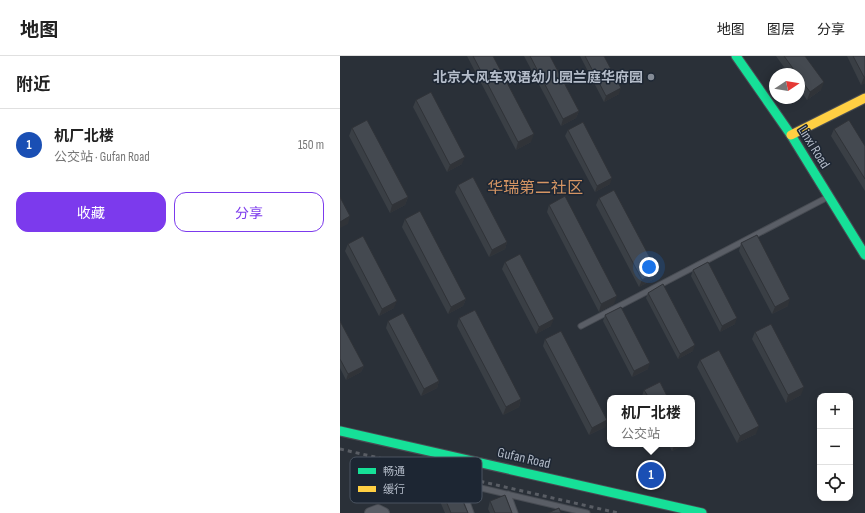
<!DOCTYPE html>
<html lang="zh">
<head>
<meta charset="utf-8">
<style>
	:root { --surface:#fff; --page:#f6f6f6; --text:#222; --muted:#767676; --line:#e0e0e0; --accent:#7c3aed }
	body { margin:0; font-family:"Sofia Sans Condensed","Noto Sans SC",sans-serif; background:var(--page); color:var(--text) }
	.controls { position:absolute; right:12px; bottom:12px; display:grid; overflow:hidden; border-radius:8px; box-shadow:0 2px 10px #0003 }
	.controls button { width:36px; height:36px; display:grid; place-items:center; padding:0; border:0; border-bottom:1px solid var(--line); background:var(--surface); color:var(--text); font:20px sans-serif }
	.compass { position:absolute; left:429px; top:12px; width:36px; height:36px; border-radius:50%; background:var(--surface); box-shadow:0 2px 10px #0003; rotate:78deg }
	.you { position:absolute; left:309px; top:211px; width:14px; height:14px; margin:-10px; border:3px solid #fff; border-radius:50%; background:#1a73e8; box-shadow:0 0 0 6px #1a73e833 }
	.badge { display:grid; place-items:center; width:26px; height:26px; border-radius:50%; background:var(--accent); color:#fff; font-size:13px; font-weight:700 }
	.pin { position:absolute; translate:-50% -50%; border:2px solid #fff; box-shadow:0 1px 4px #0006 }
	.popup { position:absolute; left:267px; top:339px; width:88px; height:52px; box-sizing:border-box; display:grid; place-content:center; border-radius:8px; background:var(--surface); filter:drop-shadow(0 1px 3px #0005); font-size:13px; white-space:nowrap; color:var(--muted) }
	.popup b { font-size:15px; color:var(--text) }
	.popup::after { content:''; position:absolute; left:50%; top:100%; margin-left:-8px; border:8px solid transparent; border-top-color:var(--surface) }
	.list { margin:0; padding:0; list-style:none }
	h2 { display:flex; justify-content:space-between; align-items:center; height:52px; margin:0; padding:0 16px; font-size:17px }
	h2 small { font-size:13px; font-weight:400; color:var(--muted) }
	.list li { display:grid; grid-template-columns:26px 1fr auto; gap:12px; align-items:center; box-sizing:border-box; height:72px; padding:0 16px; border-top:1px solid var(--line) }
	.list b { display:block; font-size:15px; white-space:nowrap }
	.list p { margin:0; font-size:13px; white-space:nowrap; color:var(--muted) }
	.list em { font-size:13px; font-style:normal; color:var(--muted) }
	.actions { display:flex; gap:8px; padding:12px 16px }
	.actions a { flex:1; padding:9px 0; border:1px solid var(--accent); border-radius:12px; text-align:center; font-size:14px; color:var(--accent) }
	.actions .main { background:var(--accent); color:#fff }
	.icon { flex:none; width:22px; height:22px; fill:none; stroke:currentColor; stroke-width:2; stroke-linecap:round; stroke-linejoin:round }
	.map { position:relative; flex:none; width:525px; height:457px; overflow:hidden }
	header { display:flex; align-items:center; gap:24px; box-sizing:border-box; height:56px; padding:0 20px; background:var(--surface); border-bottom:1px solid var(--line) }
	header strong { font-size:19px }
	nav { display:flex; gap:22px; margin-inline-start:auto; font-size:14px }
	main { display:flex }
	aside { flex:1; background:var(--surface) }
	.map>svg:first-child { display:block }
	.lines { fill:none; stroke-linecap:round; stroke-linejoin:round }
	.lane-casing { stroke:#484c53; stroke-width:7 }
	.street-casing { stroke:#484c53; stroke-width:12 }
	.fast-casing { stroke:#484c53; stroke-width:11 }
	.slow-casing { stroke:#484c53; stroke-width:11 }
	.lane { stroke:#5a5e66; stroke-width:5 }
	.street { stroke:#5a5e66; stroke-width:10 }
	.fast { stroke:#16e098; stroke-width:9 }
	.slow { stroke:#ffcf43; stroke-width:9 }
	.rail { stroke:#595d64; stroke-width:3; stroke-dasharray:4 4; stroke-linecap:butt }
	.wall { fill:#3a3f45 }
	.shaded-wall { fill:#303338 }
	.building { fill:#444950; stroke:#303338 }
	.poi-dot { fill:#848b96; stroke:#1d2633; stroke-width:1.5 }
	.labels { text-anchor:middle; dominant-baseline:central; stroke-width:3; stroke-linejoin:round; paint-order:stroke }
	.poi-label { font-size:14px; font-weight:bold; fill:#b4bcc9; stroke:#1d2633; text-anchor:end }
	.street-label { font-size:14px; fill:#b4bcc9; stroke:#1d2633 }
	.quarter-label { font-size:16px; fill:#d59563; stroke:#1d2633 }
	.key { fill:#1d2633; stroke:#4a5360; stroke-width:1 }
	.key-label { font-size:11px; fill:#b4bcc9 }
</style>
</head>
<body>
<header>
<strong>地图</strong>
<nav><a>地图</a><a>图层</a><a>分享</a></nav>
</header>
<main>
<aside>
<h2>附近<small></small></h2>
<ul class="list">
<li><span class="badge" style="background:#1a4fb4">1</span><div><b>机厂北楼</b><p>公交站 · Gufan Road</p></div><em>150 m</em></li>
</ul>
<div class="actions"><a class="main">收藏</a><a>分享</a></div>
</aside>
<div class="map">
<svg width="525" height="457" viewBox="0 0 525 457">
	<rect width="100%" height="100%" fill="#2a3038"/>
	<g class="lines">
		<g class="lane-casing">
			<g id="lane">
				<polyline points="241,270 488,141"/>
				<polyline points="120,427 247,457"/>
				<polyline points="120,427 131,457"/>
				<polyline points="168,438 175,457"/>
			</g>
		</g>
		<g class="street-casing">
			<polyline id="street" points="30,457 38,454 44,457"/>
		</g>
		<g class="fast-casing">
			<g id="fast">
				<polyline points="396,0 451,79 525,199"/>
				<polyline points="0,375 362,457"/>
			</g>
		</g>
		<g class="slow-casing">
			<polyline id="slow" points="451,79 525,42"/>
		</g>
		<use href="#lane" class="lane"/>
		<use href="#street" class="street"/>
		<use href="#fast" class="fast"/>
		<use href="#slow" class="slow"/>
		<polyline class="rail" points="0,393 278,457"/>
	</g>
	<g class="wall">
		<polygon points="127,0 153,0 191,86 176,94"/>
		<polygon points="184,0 210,0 239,55 236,62 221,70"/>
		<polygon points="240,0 264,0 279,38 264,46"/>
		<polygon points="436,0 465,0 481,34 467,44 459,32 459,18 449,18"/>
		<polygon points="507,0 525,0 525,27 521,29"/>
		<polygon points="76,44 122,108 107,116 73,51"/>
		<polygon points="12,72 68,141 65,149 50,157 9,80"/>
		<polygon points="494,73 525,90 525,135 491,80"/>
		<polygon points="228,74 270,128 255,136 225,80"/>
		<polygon points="118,129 167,186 165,193 149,201 115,136"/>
		<polygon points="259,142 317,215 314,223 299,231 256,149"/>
		<polygon points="209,149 274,248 259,256 207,156"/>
		<polygon points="65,163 126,243 123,250 108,258 62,171"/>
		<polygon points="401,187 448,250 432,258 399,195"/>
		<polygon points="8,188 54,252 39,260 5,195"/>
		<polygon points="165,206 211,270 196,278 162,213"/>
		<polygon points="353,214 395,268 380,276 351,220"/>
		<polygon points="308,237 353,295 338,303 306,242"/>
		<polygon points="265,259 308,313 292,321 263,265"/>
		<polygon points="119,262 181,343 179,351 163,359 117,270"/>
		<polygon points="0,265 24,310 21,316 6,324 0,312"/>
		<polygon points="48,265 99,325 97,332 81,340 46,272"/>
		<polygon points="415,276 461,339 446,347 412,283"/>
		<polygon points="205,283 267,364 265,371 249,379 203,290"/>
		<polygon points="360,304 416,378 397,387 357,311"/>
		<polygon points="304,334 328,342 304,342 302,340"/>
		<polygon points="328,388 346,388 332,395"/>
		<polygon points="99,428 128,457 105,457 96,436"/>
		<polygon points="150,445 172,457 150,457 148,453"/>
	</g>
	<g class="shaded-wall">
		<polygon points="524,21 525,21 525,27 521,29"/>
		<polygon points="484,26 481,34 467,44 470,36"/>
		<polygon points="281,32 279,38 264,46 266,40"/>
		<polygon points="239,55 236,62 221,70 223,63"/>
		<polygon points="194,78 191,86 176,94 178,86"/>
		<polygon points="125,101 122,108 107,116 110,109"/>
		<polygon points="272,122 270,128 255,136 257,130"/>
		<polygon points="68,141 65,149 50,157 52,149"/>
		<polygon points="10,160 8,168 0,172 0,166"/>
		<polygon points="167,186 165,193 149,201 152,194"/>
		<polygon points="317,215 314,223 299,231 302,224"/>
		<polygon points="277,240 274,248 259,256 261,248"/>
		<polygon points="126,243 123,250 108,258 111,251"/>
		<polygon points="450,243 448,250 432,258 435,251"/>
		<polygon points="57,245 54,252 39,260 42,253"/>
		<polygon points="397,262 395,268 380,276 382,270"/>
		<polygon points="214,263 211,270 196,278 199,271"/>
		<polygon points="355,289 353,295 338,303 340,298"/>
		<polygon points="310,307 308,313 292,321 294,315"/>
		<polygon points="24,310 21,316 6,324 8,318"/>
		<polygon points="99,325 97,332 81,340 84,333"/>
		<polygon points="464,331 461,339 446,347 448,339"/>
		<polygon points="181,343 179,351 163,359 166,351"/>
		<polygon points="267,364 265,371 249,379 252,372"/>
		<polygon points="419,370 416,378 397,387 400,380"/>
		<polygon points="337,388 346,388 332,395 334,390"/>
	</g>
	<g class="building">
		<polygon points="133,0 153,0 194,78 178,86"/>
		<polygon points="190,0 210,0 239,55 223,63"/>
		<polygon points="245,0 264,0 281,32 266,40"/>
		<polygon points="444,0 465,0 484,26 470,36 459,21 459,18 457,18"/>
		<polygon points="513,0 525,0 525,21 524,21"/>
		<polygon points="91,36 125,101 110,109 76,44"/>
		<polygon points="27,64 68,141 52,149 12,72"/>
		<polygon points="509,64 525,90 525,123 494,73"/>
		<polygon points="243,66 272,122 257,130 228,74"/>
		<polygon points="133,121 167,186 152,194 118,129"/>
		<polygon points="274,134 317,215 302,224 259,142"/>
		<polygon points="225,140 277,240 261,248 209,149"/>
		<polygon points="0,141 10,160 0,166"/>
		<polygon points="80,155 126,243 111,251 65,163"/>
		<polygon points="417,179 450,243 435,251 401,187"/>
		<polygon points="23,180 57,245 42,253 8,188"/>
		<polygon points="180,198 214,263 199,271 165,206"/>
		<polygon points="368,206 397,262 382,270 353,214"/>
		<polygon points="323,228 355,289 340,298 308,237"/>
		<polygon points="281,251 310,307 294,315 265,259"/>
		<polygon points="135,254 181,343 166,351 119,262"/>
		<polygon points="63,257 99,325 84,333 48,265"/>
		<polygon points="0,265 24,310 8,318 0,303"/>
		<polygon points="431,268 464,331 448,339 415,276"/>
		<polygon points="221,275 267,364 252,372 205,283"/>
		<polygon points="379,294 419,370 400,380 360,304"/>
		<polygon points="320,326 328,342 309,342 304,334"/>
		<polygon points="113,422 128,457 111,457 99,428"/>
		<polygon points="165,439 172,457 155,457 150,445"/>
		<polygon points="219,452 221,457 208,457"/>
	</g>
	<circle class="poi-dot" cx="311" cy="21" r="4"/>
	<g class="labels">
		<g class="poi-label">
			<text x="303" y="21">北京大风车双语幼儿园兰庭华府园</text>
		</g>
		<g class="street-label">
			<text transform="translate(474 91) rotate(58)">Linxi Road</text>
			<text transform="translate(184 402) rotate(13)">Gufan Road</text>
		</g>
		<g class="quarter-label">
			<text x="195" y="132">华瑞第二社区</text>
		</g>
	</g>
	<rect x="10" y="401" width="132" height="46" rx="6" class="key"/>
	<rect x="18" y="412" width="18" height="6" fill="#16e098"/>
	<rect x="18" y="430" width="18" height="6" fill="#ffcf43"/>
	<g class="key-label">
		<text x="43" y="419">畅通</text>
		<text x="43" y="437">缓行</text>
	</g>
</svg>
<div class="controls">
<button>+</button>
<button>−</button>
<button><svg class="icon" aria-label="locate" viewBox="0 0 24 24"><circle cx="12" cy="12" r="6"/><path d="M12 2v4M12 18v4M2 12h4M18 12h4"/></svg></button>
</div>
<svg class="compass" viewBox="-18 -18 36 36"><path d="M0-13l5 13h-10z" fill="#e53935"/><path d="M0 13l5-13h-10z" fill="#767676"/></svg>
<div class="you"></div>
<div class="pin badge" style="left:311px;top:419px;background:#1a4fb4">1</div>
<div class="popup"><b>机厂北楼</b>公交站</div>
</div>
</main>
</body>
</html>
